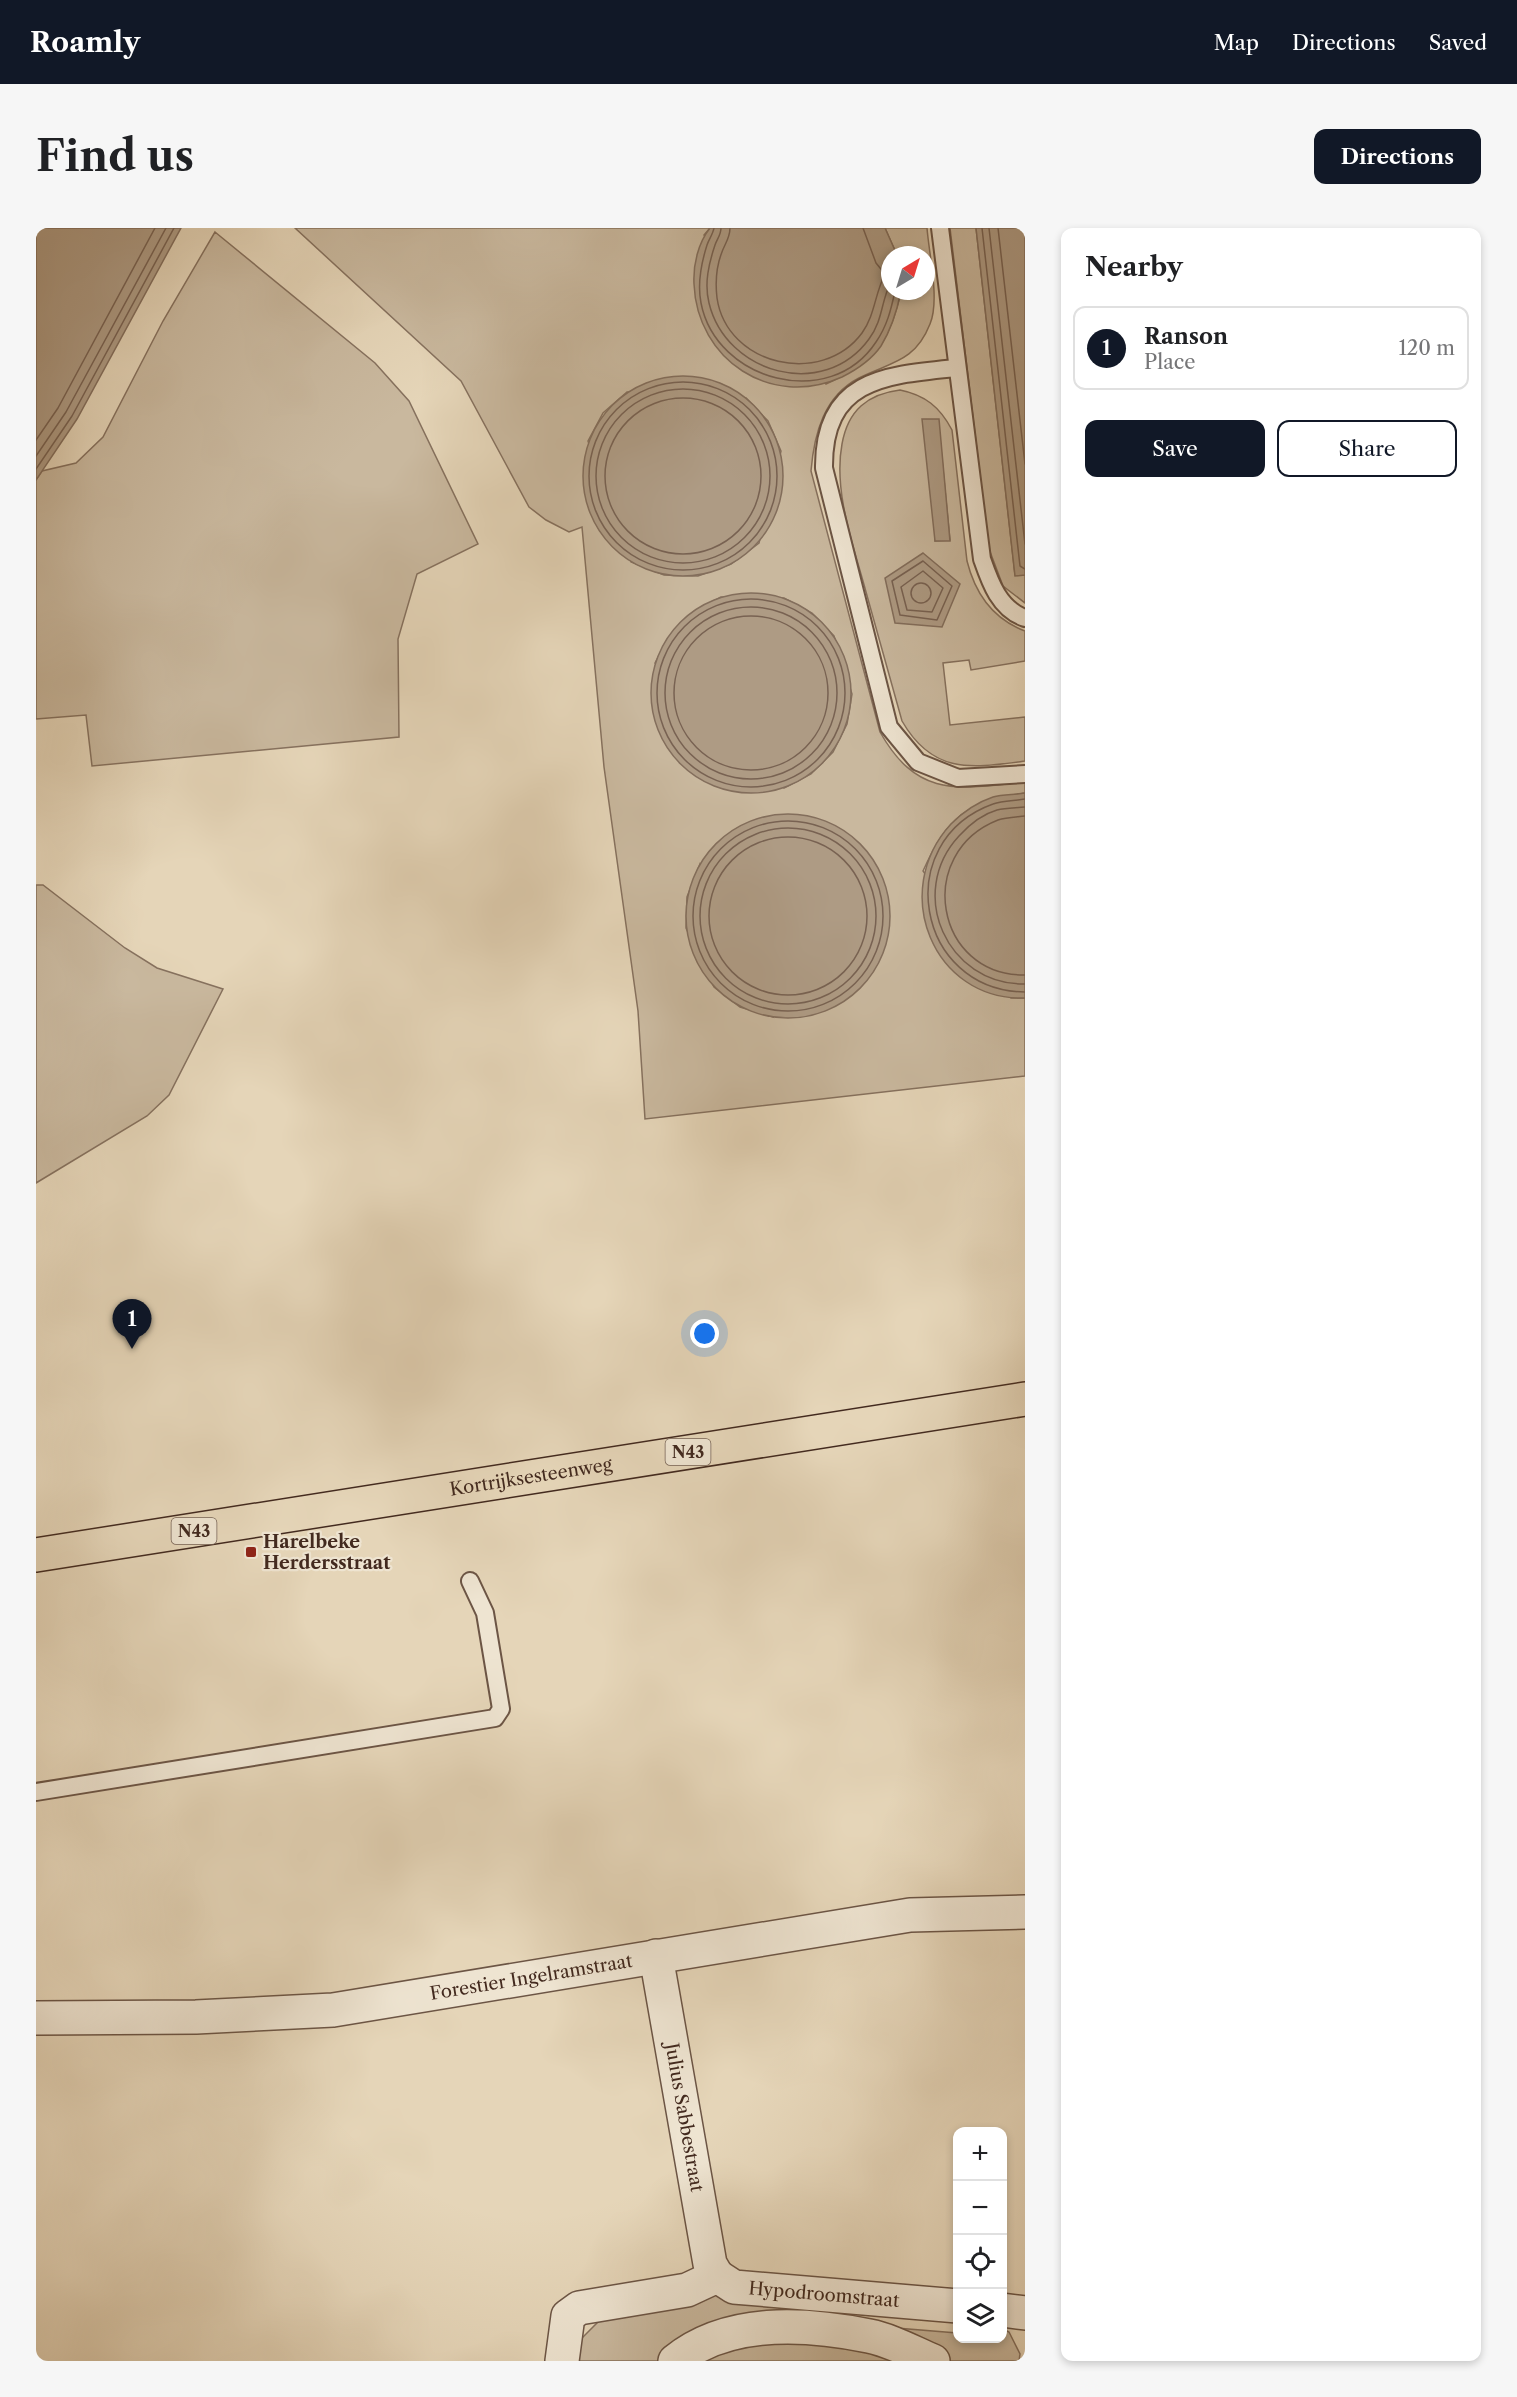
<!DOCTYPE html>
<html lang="en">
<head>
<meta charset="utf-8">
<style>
	:root { --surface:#fff; --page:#f6f6f6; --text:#202124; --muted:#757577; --line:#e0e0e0; --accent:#111827 }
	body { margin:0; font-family:"Libre Caslon Text",serif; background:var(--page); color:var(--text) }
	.controls { position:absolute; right:18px; bottom:18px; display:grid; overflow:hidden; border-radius:12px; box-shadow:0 3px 9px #0003 }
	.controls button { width:54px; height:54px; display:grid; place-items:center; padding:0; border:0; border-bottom:2px solid var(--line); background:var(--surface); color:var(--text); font:30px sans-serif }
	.compass { position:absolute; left:845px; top:18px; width:54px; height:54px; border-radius:50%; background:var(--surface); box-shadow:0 3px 9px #0003; rotate:38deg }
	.you { position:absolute; left:669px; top:1106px; width:21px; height:21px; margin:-15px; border:4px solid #fff; border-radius:50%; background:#1a73e8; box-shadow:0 0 0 9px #1a73e833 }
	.badge { display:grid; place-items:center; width:39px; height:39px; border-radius:50%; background:var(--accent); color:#fff; font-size:20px; font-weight:700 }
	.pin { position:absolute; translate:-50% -50px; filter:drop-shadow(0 2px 3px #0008) }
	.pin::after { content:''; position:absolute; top:32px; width:21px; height:18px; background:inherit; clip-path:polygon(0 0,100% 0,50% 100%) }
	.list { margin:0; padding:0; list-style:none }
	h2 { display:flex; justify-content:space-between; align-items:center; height:78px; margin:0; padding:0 24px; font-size:26px }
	h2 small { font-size:20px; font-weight:400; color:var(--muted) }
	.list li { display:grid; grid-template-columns:39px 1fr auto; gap:18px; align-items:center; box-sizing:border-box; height:84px; margin:0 12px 12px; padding:0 12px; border:2px solid var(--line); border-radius:12px }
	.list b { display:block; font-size:22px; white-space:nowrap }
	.list p { margin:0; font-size:20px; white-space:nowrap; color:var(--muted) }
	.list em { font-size:20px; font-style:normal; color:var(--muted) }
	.actions { display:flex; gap:12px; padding:18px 24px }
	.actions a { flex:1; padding:14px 0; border:2px solid var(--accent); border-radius:12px; text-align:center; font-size:21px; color:var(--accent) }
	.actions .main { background:var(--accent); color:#fff }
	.icon { flex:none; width:33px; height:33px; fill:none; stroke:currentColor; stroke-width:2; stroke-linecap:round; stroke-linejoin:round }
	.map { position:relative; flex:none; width:989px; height:2133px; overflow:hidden; border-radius:12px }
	header { display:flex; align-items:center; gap:36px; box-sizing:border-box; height:84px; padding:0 30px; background:var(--accent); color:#fff }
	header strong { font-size:28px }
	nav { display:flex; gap:33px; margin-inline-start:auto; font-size:21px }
	.intro { display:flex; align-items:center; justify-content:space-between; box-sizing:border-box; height:144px; padding:0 36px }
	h1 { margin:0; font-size:42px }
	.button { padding:15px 27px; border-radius:12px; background:var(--accent); color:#fff; font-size:21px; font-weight:700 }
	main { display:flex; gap:36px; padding:0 36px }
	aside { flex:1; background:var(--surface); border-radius:12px; box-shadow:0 3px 9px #0003 }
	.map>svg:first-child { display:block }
	.green { fill:#c9b89e; stroke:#86715e; stroke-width:1.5; fill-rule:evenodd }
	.water { fill:#ae9b84; stroke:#836e5c; stroke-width:1.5 }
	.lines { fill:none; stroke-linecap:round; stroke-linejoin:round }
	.shore { stroke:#786252; stroke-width:1.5 }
	.lane-casing { stroke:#6c5545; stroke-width:20 }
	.street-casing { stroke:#6c5545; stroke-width:36 }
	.primary-casing { stroke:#432a1f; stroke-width:36 }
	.lane { stroke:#eee4d1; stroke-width:16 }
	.street { stroke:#eee4d1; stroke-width:33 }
	.primary { stroke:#e5d5b8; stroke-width:33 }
	.poi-dot { fill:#8f2418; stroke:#eee4d1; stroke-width:2 }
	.labels { text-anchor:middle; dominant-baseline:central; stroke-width:4.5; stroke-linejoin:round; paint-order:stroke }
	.shield { fill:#eee4d1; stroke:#766254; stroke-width:1.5 }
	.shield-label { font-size:16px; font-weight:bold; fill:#432a1f }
	.street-label { font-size:18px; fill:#432a1f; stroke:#eee4d1 }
	.poi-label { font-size:18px; font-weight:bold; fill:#432a1f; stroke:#eee4d1; text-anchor:start }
</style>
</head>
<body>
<header>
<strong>Roamly</strong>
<nav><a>Map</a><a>Directions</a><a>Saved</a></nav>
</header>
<div class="intro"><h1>Find us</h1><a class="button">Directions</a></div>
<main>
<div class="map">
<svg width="989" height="2133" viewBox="0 0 989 2133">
	<rect width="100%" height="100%" fill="#e5d5b8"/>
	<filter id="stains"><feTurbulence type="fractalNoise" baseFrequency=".00333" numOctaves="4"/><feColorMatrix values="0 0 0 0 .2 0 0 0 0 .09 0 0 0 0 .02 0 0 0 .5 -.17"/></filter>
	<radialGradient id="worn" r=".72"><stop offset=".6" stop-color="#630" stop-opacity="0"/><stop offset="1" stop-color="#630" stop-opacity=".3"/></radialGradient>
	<g class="green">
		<path d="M259,0h415l-6,7 122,149c48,-22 64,-41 75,-93h25v-36h-29l-12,-27h42c2,27 13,72 3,96 -15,38 -39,38 -71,54 -35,18 -45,56 -48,93l69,261c38,67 78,57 145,50v11c-59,8 -78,25 -102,78l88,127h14v78l-380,43 -7,-108 -34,-244 -22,-240 -13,5 -23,-12 -17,-13 -68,-126zM591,164l119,6 22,23 13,30 -22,92 -28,21 -33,12 -34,-1 -33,-13 -43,-121 15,-28zM685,369l63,1 28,15 22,23 18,58 -5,30 -14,28 -22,22 -27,14 -129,-125c17,-36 30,-48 66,-66zM664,636l73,153 -33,-10 -26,-20 -28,-59 1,-31z"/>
		<polygon points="914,0 940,0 979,347 989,347 989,375 967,358 953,321"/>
		<polygon points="179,4 339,135 373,173 442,316 381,346 362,411 363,509 56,538 50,487 0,491 0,252 6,243 40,235 67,209 127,93"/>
		<path d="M864,162c25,5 40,17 52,40l15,131c8,32 26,58 58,70v30l-54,9 -2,-10 -26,3 7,62 75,-8v44c-53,7 -92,14 -123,-40 -12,-43 -24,-86 -36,-129 -12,-45 -33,-100 -24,-148 6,-34 26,-50 58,-54zM902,191l12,121 -15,1z"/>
		<polygon points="0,657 7,657 89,720 121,740 187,761 133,867 111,888 0,955"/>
		<polygon points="673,2061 716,2077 788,2081 787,2094 921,2105 922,2110 966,2110 967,2101 973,2104 984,2126 983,2133 542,2133 545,2111 563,2093"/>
	</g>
	<g class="water">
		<polygon points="0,0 145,0 41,191 0,252"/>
		<path d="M674,0h175l12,27h-7v36h11c-4,20 -9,37 -20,55 -9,13 -25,24 -39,31 -71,32 -145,-17 -148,-93 -1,-19 4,-41 16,-56z"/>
		<polygon points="940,0 989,0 989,347 979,348"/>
		<circle cx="647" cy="248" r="100"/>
		<polygon points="886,191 903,191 914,313 899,313"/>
		<polygon points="887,325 924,356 906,399 859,395 849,350"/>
		<circle cx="715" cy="465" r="100"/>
		<path d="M989,565v205c-92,3 -136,-107 -74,-174 11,-11 27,-22 42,-27 10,-3 22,-2 32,-4z"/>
		<circle cx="752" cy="688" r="102"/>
	</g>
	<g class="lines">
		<g class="shore">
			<path d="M678,0c-1,6 -5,11 -7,17 -6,19 -10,38 -6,58 15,78 129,109 175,39 11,-16 15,-32 19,-51"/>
			<path d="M685,0c0,7 -4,11 -6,17 -6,18 -11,38 -6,58 17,71 115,98 160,36 14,-19 12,-37 21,-55"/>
			<path d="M694,0c0,7 -2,11 -5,17 -8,16 -10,36 -8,53 10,68 105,89 145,35 13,-18 13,-40 23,-59l-9,-11 -13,-35"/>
			<polyline points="946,0 984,338 989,341"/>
			<polyline points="953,0 989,316"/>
			<polyline points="962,0 989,236"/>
			<circle cx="647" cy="248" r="94"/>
			<circle cx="647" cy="248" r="87"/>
			<circle cx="647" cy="248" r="78"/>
			<polyline points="0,212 22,180 119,0"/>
			<polyline points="0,228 30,184 130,0"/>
			<polyline points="0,241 36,188 138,0"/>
			<polygon points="887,333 916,358 901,392 864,387 856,353"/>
			<polygon points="887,343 907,360 896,384 871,382 865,359"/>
			<circle cx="885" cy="365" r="10"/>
			<circle cx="715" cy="465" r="94"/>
			<circle cx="715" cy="465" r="86"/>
			<circle cx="715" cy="465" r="77"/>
			<path d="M989,571c-10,2 -22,1 -32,5 -103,37 -77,187 32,188"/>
			<path d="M989,579c-9,1 -19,1 -28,3 -14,4 -28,15 -38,26 -53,57 -12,149 66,148"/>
			<path d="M989,588c-9,1 -19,1 -27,4 -84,33 -63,156 27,155"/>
			<circle cx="752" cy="688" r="95"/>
			<circle cx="752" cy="688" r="88"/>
			<circle cx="752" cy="688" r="79"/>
		</g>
		<g class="lane-casing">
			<g id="lane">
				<path d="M904,0l42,331c8,23 17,50 43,59"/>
				<path d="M920,140c-71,7 -133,11 -132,100l65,259 29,35 40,16 67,-4"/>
				<polyline points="0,1564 459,1490 465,1481 449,1385 434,1353"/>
			</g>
		</g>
		<g class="street-casing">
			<g id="street">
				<path id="s1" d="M620,1728l54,308 7,12"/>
				<path id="s2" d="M0,1790l160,-1 137,-7 577,-95 115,-3"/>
				<polyline points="966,2082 989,2085"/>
				<path id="s3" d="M526,2133l6,-45 11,-8 108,-18 30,-14 17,11 224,19"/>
				<path d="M639,2133c53,-43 130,-38 194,-25 21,4 43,16 64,25"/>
			</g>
		</g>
		<g class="primary-casing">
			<g id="primary">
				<path id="s4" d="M0,1327l989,-156"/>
			</g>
		</g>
		<use href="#lane" class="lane"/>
		<use href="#street" class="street"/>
		<use href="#primary" class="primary"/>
	</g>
	<rect class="poi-dot" x="209" y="1318" width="12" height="12" rx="3"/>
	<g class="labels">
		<g class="shield">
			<rect x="629.5" y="1211" width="45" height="26" rx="4.5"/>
			<rect x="135.5" y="1290" width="45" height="26" rx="4.5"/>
		</g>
		<g class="shield-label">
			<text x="652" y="1224">N43</text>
			<text x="158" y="1303">N43</text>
		</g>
		<g class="street-label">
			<text stroke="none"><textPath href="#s4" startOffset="501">Kortrijksesteenweg</textPath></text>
			<text stroke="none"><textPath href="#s2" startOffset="498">Forestier Ingelramstraat</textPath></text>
			<text stroke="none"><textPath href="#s1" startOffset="164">Julius Sabbestraat</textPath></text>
			<text stroke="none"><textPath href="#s3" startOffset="312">Hypodroomstraat</textPath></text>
		</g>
		<g class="poi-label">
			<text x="227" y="1314">Harelbeke<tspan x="227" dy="21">Herdersstraat</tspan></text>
		</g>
	</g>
	<rect width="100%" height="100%" filter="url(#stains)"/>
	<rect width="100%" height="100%" fill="url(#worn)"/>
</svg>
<div class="controls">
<button>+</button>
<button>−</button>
<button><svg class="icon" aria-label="locate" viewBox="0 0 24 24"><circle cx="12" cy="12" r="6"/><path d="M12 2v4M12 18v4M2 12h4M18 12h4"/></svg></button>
<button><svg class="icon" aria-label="layers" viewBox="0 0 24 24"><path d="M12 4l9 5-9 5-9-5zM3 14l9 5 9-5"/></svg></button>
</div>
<svg class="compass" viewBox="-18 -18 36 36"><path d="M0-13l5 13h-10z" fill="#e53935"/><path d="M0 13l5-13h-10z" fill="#757577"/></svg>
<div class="you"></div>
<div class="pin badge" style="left:96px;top:1121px">1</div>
</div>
<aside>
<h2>Nearby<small></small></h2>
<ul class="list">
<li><span class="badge">1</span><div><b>Ranson</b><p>Place</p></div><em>120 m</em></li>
</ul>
<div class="actions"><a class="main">Save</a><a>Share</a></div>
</aside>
</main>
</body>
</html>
